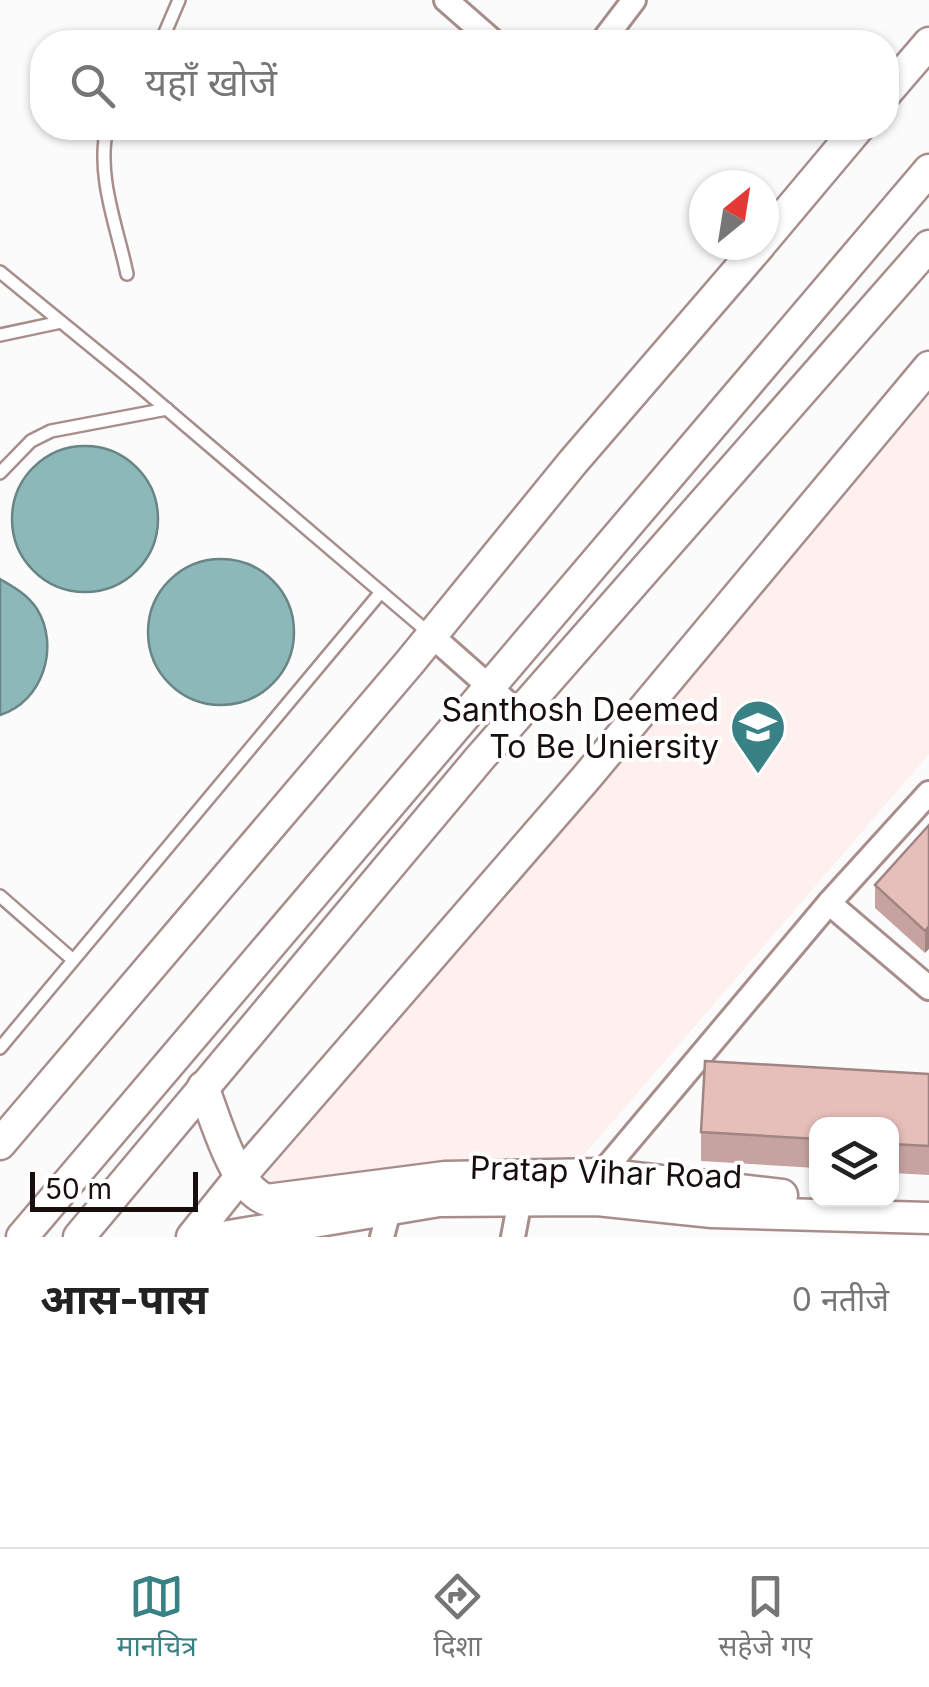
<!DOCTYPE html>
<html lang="hi">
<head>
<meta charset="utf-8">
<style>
	:root { --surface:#fff; --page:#f6f6f6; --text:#222; --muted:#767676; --line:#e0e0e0; --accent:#388185 }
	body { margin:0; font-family:Inter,"Noto Sans Devanagari",sans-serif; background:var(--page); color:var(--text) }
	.controls { position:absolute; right:30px; bottom:30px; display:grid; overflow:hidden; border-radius:20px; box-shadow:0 2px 8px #0004 }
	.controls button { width:90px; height:90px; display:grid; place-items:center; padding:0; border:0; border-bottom:2px solid var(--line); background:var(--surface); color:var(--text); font:50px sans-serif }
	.compass { position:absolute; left:689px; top:170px; width:90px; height:90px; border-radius:50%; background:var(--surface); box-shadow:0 2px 8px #0004; rotate:30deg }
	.scale { position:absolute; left:30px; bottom:25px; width:168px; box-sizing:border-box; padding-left:10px; border:5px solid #170e0d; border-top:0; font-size:28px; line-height:35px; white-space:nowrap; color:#170e0d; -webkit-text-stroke:8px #fff; paint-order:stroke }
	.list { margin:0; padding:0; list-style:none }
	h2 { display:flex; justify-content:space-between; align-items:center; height:130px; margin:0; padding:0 40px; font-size:42px }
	h2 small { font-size:32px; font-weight:400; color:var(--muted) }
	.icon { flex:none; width:55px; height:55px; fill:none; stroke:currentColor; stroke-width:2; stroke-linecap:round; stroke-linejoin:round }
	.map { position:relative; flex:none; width:929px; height:1237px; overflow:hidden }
	.search { position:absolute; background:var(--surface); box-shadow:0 2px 8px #0004; left:30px; right:30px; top:30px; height:110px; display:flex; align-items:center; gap:25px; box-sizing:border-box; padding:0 35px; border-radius:40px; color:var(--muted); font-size:38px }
	.sheet { height:310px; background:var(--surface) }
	nav { display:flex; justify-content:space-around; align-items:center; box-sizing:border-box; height:140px; border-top:2px solid var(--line); background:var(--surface); font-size:28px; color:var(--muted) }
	nav a { display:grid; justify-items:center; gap:5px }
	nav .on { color:var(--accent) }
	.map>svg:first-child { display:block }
	.built { fill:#fef0ee }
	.water { fill:#8cb8ba; stroke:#698586; stroke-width:2.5 }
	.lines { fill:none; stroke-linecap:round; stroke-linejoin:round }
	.lane-casing { stroke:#a78e8c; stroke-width:16 }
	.street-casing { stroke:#a78e8c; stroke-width:28 }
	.secondary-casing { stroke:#a78e8c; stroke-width:35 }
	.lane { stroke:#fff; stroke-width:11 }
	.street { stroke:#fff; stroke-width:22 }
	.secondary { stroke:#fff; stroke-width:30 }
	.wall { fill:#c6a3a0 }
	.shaded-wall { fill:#a18582 }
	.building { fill:#e6beba; stroke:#a18582; stroke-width:2.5 }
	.labels { text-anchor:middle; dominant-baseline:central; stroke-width:8; stroke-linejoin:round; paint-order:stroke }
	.poi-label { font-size:32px; fill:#170e0d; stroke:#fff; text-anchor:end }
	.street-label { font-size:32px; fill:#170e0d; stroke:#fff }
</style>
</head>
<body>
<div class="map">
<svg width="929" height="1237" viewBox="0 0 929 1237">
	<rect width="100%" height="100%" fill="#fbfbfb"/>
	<polygon class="built" points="929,394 929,754 571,1170 298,1193 259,1183"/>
	<g class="water">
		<circle cx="85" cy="519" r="73"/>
		<circle cx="221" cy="632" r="73"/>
		<path d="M0,579c14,8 28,16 37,30 23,37 6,93 -37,106z"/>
	</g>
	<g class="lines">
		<g class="lane-casing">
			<g id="lane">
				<polyline points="161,42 179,0"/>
				<path d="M107,128c-11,48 10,98 20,146"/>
				<polyline points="0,272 136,383 429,633"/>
				<polyline points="0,335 61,322"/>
				<polyline points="0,473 31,441 51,431 167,409"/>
				<polyline points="0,896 73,960"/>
				<polyline points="0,1048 381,592"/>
			</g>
		</g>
		<g class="street-casing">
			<g id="street">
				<polyline points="446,0 494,42"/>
				<polyline points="602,42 634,0"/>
				<polyline points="432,636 519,713"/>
				<polyline points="829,903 929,988"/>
				<polyline points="599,1183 601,1174 829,903 929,793"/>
				<polyline points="382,1237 390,1207"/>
				<polyline points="513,1237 520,1200"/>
			</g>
		</g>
		<g class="secondary-casing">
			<g id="secondary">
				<polyline points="886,93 929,43"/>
				<polyline points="764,240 858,128"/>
				<path d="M203,1087c13,32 30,101 64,113l178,-23 156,-3 181,21"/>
				<polyline points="0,1144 410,662 573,462 760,245"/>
				<polyline points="22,1237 929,170"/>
				<polyline points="79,1237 479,759 929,246"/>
				<polyline points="192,1237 240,1177 586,778 929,367"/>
				<polyline points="223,1237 439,1201 597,1200 712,1212 929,1218"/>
			</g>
		</g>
		<use href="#lane" class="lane"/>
		<use href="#street" class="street"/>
		<use href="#secondary" class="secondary"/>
	</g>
	<g class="wall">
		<polygon points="929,825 925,953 875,908 875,885"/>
		<polygon points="929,1074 929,1175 892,1173 892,1124 816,1124 816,1168 701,1161 701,1132"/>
	</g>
	<polygon class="shaded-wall" points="929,926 929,949 925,953 925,931"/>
	<g class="building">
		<polygon points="929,825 929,926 925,931 875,885"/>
		<polygon points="705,1061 929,1074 929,1146 892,1144 892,1124 816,1124 816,1139 701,1132"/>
	</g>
	<defs>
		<g id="university-pin" transform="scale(2.875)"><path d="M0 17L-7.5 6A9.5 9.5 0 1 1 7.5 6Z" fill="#388185" stroke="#fff"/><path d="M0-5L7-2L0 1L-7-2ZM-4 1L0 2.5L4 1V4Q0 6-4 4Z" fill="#fff"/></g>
	</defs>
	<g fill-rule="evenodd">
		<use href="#university-pin" x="758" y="727"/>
	</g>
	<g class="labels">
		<g class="poi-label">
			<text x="719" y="709">Santhosh Deemed<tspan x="719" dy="37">To Be Uniersity</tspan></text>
		</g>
		<g class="street-label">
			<text transform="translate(606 1172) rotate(2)">Pratap Vihar Road</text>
		</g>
	</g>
</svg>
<div class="controls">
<button><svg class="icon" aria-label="layers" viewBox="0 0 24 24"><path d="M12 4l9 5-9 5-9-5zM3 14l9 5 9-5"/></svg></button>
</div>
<svg class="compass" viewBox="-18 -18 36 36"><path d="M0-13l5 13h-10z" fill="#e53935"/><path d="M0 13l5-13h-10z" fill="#767676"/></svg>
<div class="scale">50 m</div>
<div class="search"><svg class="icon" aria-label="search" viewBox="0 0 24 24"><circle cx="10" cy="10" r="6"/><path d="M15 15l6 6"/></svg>यहाँ खोजें</div>
</div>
<section class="sheet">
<h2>आस-पास<small>0 नतीजे</small></h2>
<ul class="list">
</ul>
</section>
<nav>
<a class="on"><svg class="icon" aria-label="map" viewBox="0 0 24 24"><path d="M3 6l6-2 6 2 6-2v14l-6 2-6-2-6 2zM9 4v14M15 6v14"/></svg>मानचित्र</a>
<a><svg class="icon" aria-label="directions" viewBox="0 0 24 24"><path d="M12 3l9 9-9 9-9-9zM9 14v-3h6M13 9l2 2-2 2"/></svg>दिशा</a>
<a><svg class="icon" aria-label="saved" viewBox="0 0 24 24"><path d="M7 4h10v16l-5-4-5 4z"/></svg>सहेजे गए</a>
</nav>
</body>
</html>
